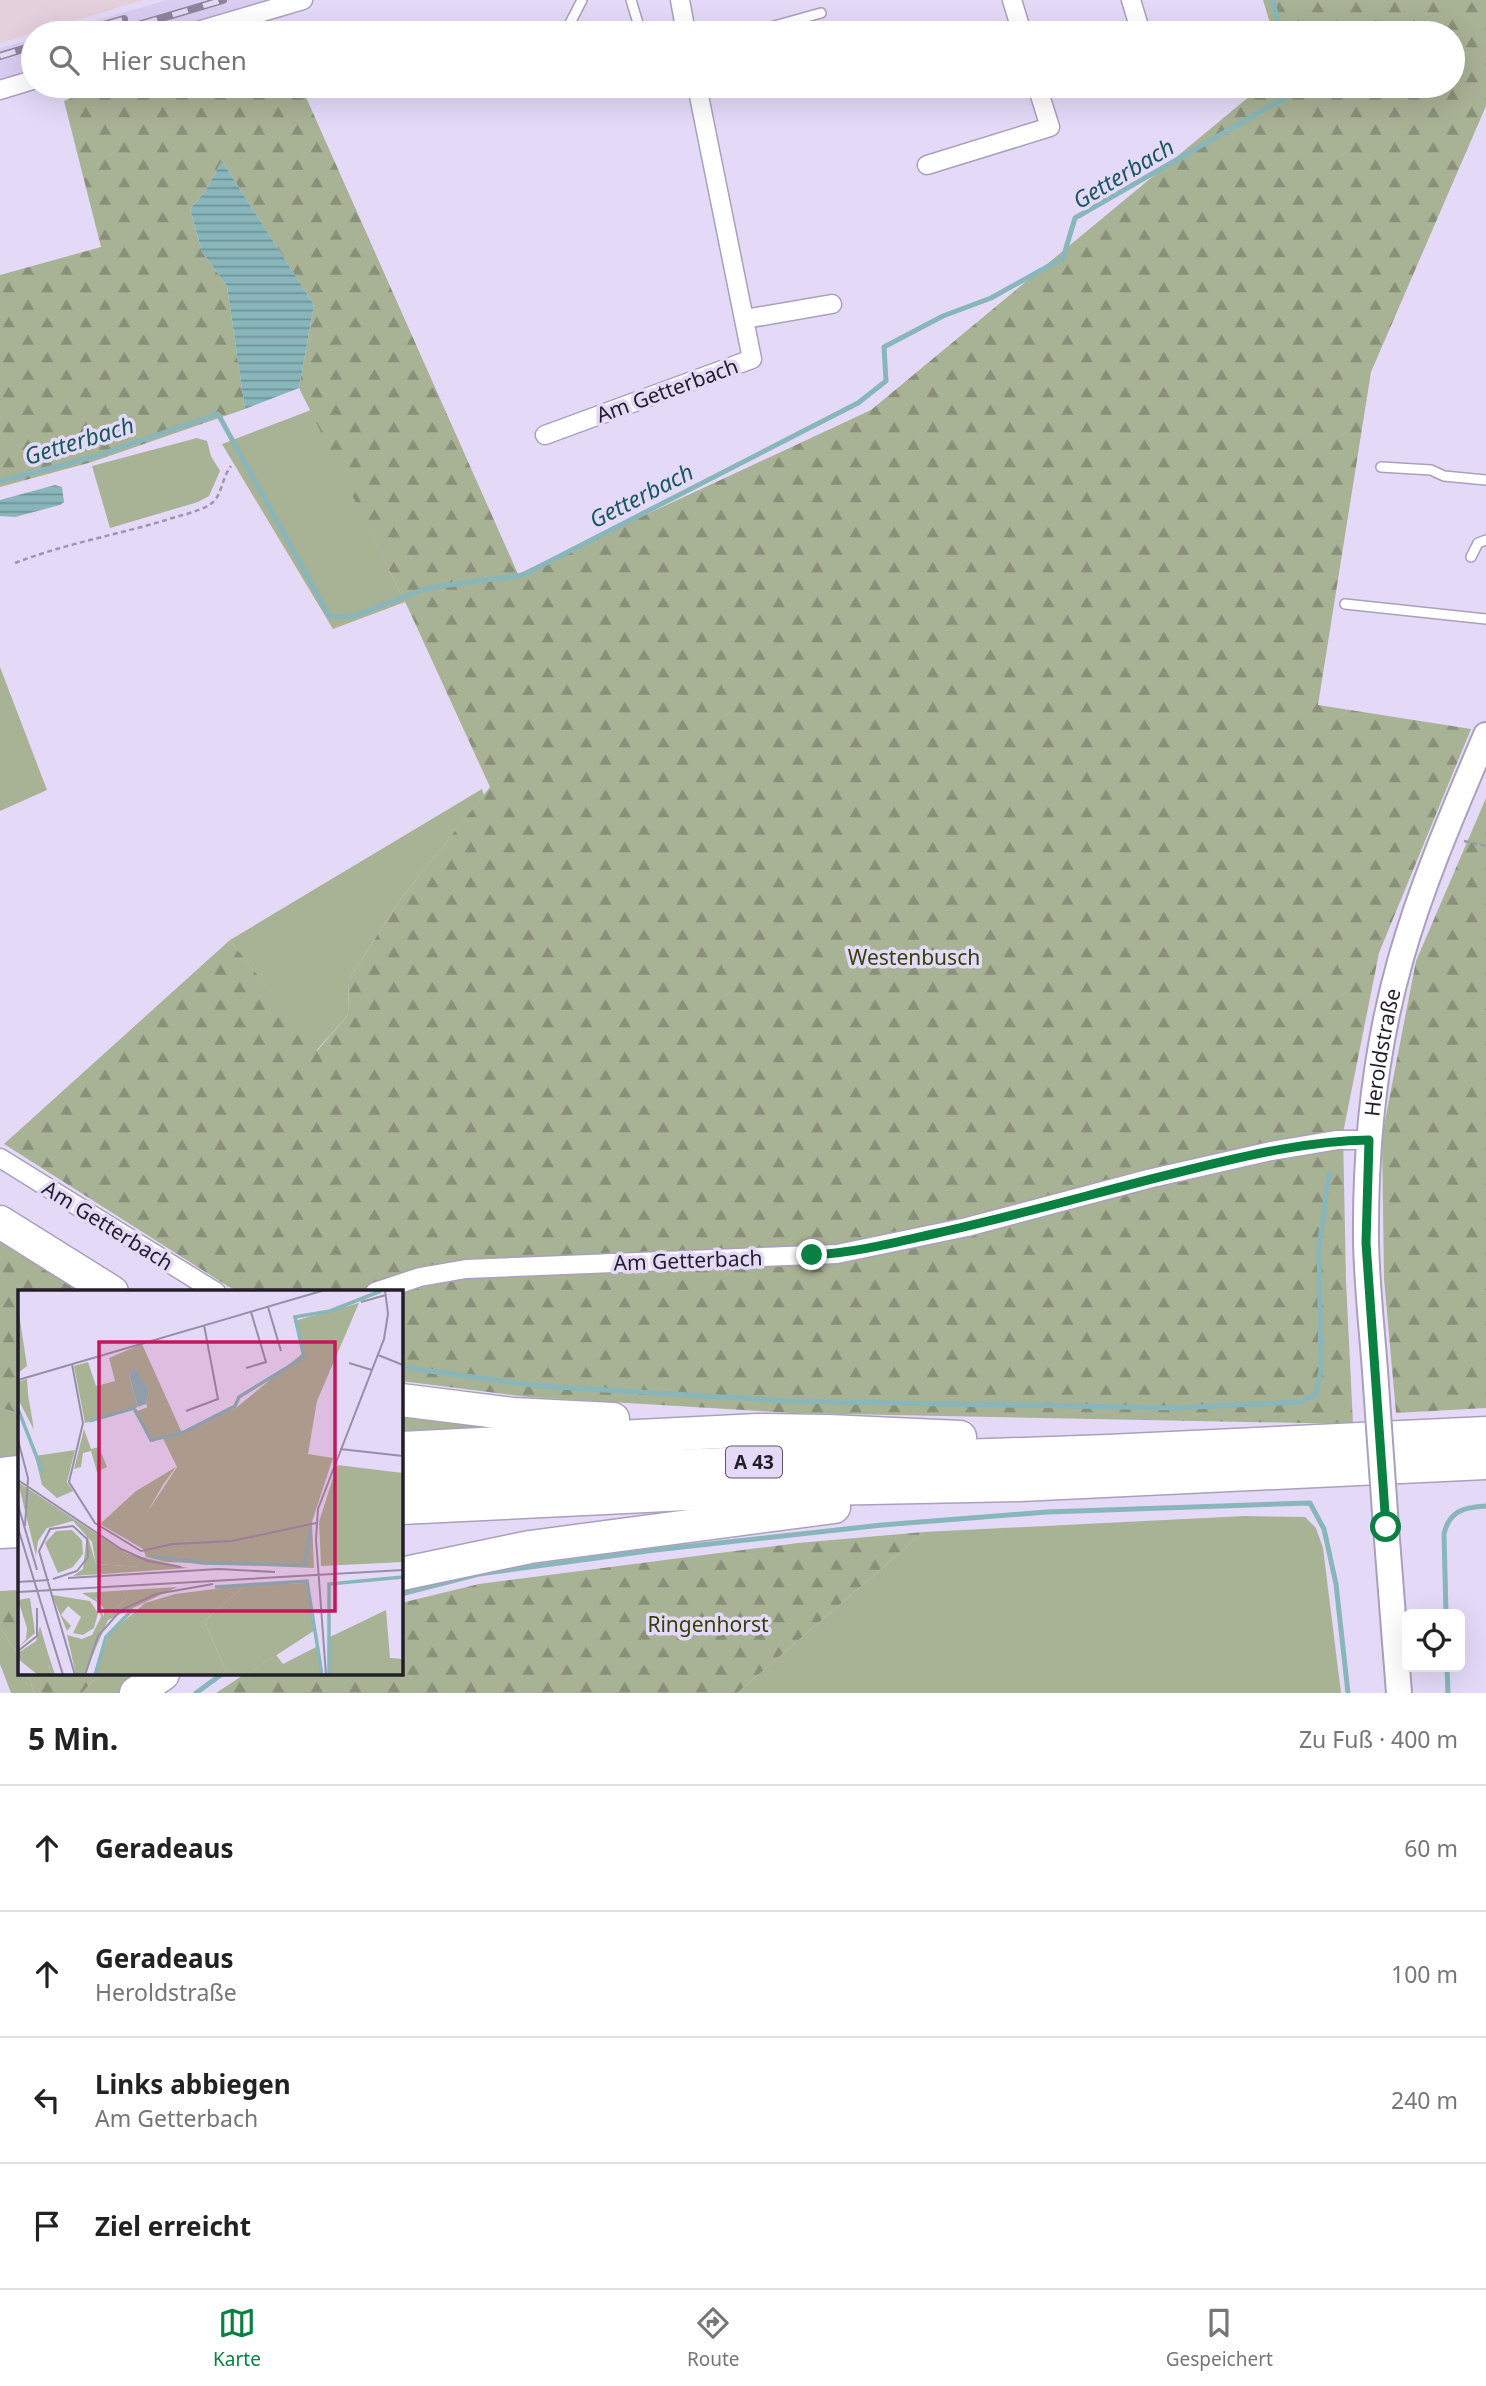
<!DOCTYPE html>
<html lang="de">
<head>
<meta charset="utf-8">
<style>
	:root { --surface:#fff; --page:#f6f6f6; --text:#222; --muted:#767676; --line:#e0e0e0; --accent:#0b8043 }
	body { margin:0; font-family:"Noto Sans",sans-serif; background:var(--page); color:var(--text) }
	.controls { position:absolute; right:21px; bottom:21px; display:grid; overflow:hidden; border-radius:10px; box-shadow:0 7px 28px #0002 }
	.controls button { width:63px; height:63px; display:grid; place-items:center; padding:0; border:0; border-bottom:2px solid var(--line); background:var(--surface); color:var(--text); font:35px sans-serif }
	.stop { position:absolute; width:21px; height:21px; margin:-16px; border:5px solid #0b8043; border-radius:50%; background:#fff }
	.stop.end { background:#0b8043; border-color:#fff; box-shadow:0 2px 7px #0008 }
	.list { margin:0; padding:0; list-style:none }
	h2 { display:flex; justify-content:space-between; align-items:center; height:91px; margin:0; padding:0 28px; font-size:30px }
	h2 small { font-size:23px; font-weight:400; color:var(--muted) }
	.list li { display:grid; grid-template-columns:46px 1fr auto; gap:21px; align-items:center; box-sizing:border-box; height:126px; padding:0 28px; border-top:2px solid var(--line) }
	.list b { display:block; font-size:26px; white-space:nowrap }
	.list p { margin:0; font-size:23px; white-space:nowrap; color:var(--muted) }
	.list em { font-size:23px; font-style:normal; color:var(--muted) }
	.icon { flex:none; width:38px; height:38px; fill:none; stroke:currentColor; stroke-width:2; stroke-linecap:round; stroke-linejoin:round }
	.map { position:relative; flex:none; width:1486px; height:1693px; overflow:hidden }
	.search { position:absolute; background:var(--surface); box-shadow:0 7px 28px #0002; left:21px; right:21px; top:21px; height:77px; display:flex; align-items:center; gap:18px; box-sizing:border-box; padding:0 24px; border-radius:38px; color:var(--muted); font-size:26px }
	.sheet { height:595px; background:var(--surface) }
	nav { display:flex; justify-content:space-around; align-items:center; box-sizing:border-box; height:98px; border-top:2px solid var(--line); background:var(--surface); font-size:19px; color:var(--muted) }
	nav a { display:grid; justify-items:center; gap:4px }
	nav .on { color:var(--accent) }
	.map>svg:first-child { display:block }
	.industrial { fill:#e4cfdd }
	.built { fill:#dacdf2 }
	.green { fill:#a8b295 }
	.forest { fill:url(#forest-firs) }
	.water { fill:url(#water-rules) }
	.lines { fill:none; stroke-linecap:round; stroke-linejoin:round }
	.stream { stroke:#88b6ba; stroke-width:5 }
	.service-casing { stroke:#aaa0bc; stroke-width:12 }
	.minor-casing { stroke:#aaa0bc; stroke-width:21 }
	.secondary-casing { stroke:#aaa0bc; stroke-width:28 }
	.motorway-casing { stroke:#aaa0bc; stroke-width:35 }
	.path { stroke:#9e96ad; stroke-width:2.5; stroke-dasharray:5 3.5; stroke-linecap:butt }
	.service { stroke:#fff; stroke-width:9 }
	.minor { stroke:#fff; stroke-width:18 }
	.secondary { stroke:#fff; stroke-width:24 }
	.motorway { stroke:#fff; stroke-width:32 }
	.rail-casing { stroke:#8c859b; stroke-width:8 }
	.rail { stroke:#e4daf8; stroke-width:5; stroke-dasharray:16; stroke-linecap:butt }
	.secondary-bridge-casing { stroke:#aaa0bc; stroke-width:28; stroke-linecap:butt }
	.secondary-bridge { stroke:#fff; stroke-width:24 }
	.route { stroke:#0b8043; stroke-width:9 }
	.labels { text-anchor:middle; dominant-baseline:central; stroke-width:7; stroke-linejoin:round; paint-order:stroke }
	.shield { fill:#e4daf8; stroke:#5d5768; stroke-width:2 }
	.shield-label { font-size:19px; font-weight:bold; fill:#231f2a }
	.street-label { font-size:21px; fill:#231f2a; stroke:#e4daf8 }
	.park-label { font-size:21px; fill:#34420a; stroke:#e4daf8 }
	.water-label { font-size:23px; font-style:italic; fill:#19595e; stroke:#e4daf8 }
	.inset-river { fill:none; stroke:#88b6ba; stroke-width:3.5 }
	.inset-road { fill:none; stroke:#978fa6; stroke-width:2 }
	.view { fill:#c2185b; fill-opacity:0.15; stroke:#c2185b; stroke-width:3.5 }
	.inset-edge { fill:none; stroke:#231f2a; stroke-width:3.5 }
</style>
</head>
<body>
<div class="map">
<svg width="1486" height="1693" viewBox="0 0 1486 1693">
	<defs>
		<pattern id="forest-firs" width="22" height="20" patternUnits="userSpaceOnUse" patternTransform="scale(1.75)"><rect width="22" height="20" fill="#a8b295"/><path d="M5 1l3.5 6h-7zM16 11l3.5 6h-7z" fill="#88907a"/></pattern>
		<pattern id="water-rules" width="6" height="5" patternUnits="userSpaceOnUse" patternTransform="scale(1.75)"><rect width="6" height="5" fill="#88b6ba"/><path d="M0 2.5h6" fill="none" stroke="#6f9397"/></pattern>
	</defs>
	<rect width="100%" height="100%" fill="#e4daf8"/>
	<polygon class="industrial" points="0,0 144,0 0,43"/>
	<g class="built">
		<polygon points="167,0 293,0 179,33 52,33"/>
		<polygon points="33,39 33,76 0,85 0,48"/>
	</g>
	<g class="green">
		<polygon points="311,410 405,602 333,629 222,444"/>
		<polygon points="197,438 207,441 211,456 220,471 209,496 198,502 110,528 92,466"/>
		<polygon points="0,667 47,790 0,811"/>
		<polygon points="482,789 484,795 400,900 349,979 348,1015 316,1051 230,940"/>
		<polygon points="0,1408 19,1413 19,1458 0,1459"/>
		<polygon points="401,1408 550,1425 401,1435"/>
		<polygon points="1245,1516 1305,1517 1316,1528 1323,1548 1341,1693 737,1693 924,1532"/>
		<polygon points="0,1627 19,1656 19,1674 28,1674 34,1693 11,1693 0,1664"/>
		<polygon points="99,1674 151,1674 125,1693 82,1693"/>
	</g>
	<g class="forest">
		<polygon points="1263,0 1486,0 1486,106 1371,372 1318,705 1471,729 1379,953 1343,1133 1346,1281 1353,1424 792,1413 528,1397 401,1381 401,1292 243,1292 229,1287 4,1144 230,940 317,1051 348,1015 349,979 400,900 490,787 408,608 299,388 314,305 222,161 204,193 190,209 202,252 227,286 245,409 92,462 0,487 0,275 101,247 64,101 101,86 301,86 518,574 871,410 1262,86 1453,86 1453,33 1273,33"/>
		<polygon points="1486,798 1486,1408 1396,1413 1384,1279 1382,1136 1416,961"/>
		<polygon points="0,1240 82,1292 19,1292 19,1413 0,1408"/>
		<polygon points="924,1532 737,1693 216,1693 245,1674 401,1674 401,1603 479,1584 798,1543"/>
		<polygon points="19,1590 19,1656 0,1627 0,1591"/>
		<polygon points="28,1674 99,1674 82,1693 34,1693"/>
	</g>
	<g class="water">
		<polygon points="222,161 314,305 299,388 245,409 227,286 202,252 190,209 204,193"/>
		<polygon points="55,485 62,487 64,502 60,505 15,517 0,516 0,500"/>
	</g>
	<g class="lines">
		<g class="stream">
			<polyline points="1272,0 1282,33"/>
			<polyline points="0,481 93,457 218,414 330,617 354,616 427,588 523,575 858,403 886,381 884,347 943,316 991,298 1063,258 1075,218 1288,96 1289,86"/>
			<polyline points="401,1367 539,1386 789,1401 1176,1408 1300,1402 1316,1395 1321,1370 1319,1248 1329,1173"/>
			<polyline points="401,1594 479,1574 655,1550 882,1525 1047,1512 1310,1503 1324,1529 1336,1584 1348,1693"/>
			<path d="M1446,1614l-2,-80c5,-23 20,-27 42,-28"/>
			<polyline points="1447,1667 1448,1693"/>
			<polyline points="196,1693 222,1674"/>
		</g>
		<g class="service-casing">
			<g id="service">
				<polyline points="631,0 641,33"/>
				<polyline points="565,33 582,0"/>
				<polyline points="749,33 821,13"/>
				<polyline points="590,86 599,90 619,86"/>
				<polyline points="1381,467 1431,470 1444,476 1486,480"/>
				<polyline points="1471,557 1478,543 1486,540"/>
				<polyline points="1345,604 1486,619"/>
			</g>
		</g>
		<g class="minor-casing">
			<g id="minor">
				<polyline points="680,0 686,33"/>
				<polyline points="1012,0 1022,33"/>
				<polyline points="1131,0 1141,33"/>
				<polyline points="191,33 303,0"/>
				<polyline points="0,90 33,80"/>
				<polyline points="927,165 1050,127 1037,86"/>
				<polyline points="745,319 832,304"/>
				<polyline points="545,435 752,359 697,86"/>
				<polyline points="0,1158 216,1292"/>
				<polyline points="375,1292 420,1277 466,1269 837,1254 967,1227 1148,1179 1271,1151 1337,1140 1369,1140"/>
			</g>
		</g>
		<g class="secondary-casing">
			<g id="secondary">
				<path id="s1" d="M1376,1385c-3,-47 -9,-95 -10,-143 -1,-95 9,-193 35,-284 22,-77 54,-150 85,-223"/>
				<polyline points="1386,1527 1399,1693"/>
			</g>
		</g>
		<g class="motorway-casing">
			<g id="motorway">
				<polyline points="0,1222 112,1292"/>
				<polyline points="401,1400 513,1414 613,1419"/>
				<polyline points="401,1448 758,1430 828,1431 960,1437"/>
				<polyline points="0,1474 19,1472"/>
				<polyline points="401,1479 612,1468 1108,1451 1486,1433"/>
				<polyline points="0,1503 19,1501"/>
				<polyline points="401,1508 771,1490 1020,1485 1486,1463"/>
				<polyline points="0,1532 19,1531"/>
				<polyline points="401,1574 530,1547 834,1507"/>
				<polyline points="136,1693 163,1674"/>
			</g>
		</g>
		<g class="path">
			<path d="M15,563c49,-19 101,-28 151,-43 14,-5 34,-8 46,-17 10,-8 10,-26 19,-37"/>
			<polyline points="1464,841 1486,846"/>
		</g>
		<use href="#service" class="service"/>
		<use href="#minor" class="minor"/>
		<use href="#secondary" class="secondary"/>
		<use href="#motorway" class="motorway"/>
		<g class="rail-casing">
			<g id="rail">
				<polyline points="76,33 124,19"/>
				<polyline points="111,33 223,0"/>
				<polyline points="0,56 33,46"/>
			</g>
		</g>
		<use href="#rail" class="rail"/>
		<g class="secondary-bridge-casing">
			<polyline id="secondary-bridge" points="1376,1385 1386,1527"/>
		</g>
		<use href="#secondary-bridge" class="secondary-bridge"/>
	</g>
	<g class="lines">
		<path class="route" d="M812,1255c41,-2 81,-12 121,-21 88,-19 175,-45 263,-66 57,-14 114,-27 173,-28l-3,103 20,284"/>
	</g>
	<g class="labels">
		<rect class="shield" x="726" y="1446.5" width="56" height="31" rx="5"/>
		<g class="shield-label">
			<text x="754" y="1462">A 43</text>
		</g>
		<g class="street-label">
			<text transform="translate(667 390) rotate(-20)">Am Getterbach</text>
			<text stroke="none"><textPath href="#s1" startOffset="334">Heroldstraße</textPath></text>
			<text transform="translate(108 1225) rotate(32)">Am Getterbach</text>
			<text transform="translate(688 1260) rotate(-2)">Am Getterbach</text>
		</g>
		<g class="park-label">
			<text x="914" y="957">Westenbusch</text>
			<text x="708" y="1624">Ringenhorst</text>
		</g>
		<g class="water-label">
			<text transform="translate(1123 173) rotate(-31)">Getterbach</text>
			<text transform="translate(79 440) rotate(-17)">Getterbach</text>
			<text transform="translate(641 495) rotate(-27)">Getterbach</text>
		</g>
	</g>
	<g transform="translate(18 1290)">
		<rect width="385" height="385" fill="#e4daf8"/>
		<path d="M9,89l1,15 6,36 -16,-31v-17zM130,117l15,30 -11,5 -18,-30zM66,139l7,20 8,-2 8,20 -10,5 -6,-21 -8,2 -2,14 -7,2zM57,160l-8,32 6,9 -16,7 -15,-13 -7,-29zM158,177l-13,18 -14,24 -13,-18zM0,192l107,71 63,15 -115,8 10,-7 4,-35 9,30 44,3 -67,-46 -26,7 -9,13 -2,15zM288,293l9,47 -66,43 -21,2 -24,-54 42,-36zM159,297l-69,33 -24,55h-8l-9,-40 15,4 10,-4 9,-18 -4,-15 -15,-9zM77,306l32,2 -22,21zM34,305l38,6 8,12 -4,15 -11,7 -10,-2 8,-16 -13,-11 -7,9 10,11 -4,5zM12,308l5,35 -17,15 8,-9 1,-11 -9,-28zM22,336l7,24 8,25h-4l-2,-10 -31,-6v-6l18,-12z" fill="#a8b295" fill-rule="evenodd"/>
		<path d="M341,13l-42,98 -9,53 25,4 -21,64 2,46 -148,-6 -20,-5 -3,-8 -43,-25 36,-33 14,17 27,-41 -31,-63 3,-14 -15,-22 -5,7 9,32 -53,16 -11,-57 14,-4 8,24 19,-5 -6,-23 33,-14 40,89 55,-26 66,-54 -9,-32zM0,17l9,59 -9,7zM319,175l66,8v89l-82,4 -2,-44zM55,231l68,41 -1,5 -44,-3 -4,-22zM54,240l10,10 1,14 -10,13 -15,6 -13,-30 11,-12zM228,295l-42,36 24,54 21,-2 27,-18 7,9 35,-18 4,29h-227l14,-41 36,-31 30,-9zM76,305h32l1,3 -23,22v-11zM368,320l4,48 13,1v16h-73v-38zM0,369l30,4 3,11 -13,1z" fill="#a8b295"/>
		<path d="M116,77l15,23 -3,14 -8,3 -9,-32z" fill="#88b6ba"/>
		<path class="inset-river" d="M0,119l25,64M71,131l45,-13 17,32 31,-7 53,-27 4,-9 65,-40 -9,-40 35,-6 51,-20M133,266l52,7 102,2 5,-37M197,297l92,-6 15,94M311,384v-90l74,-7M77,385l11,-38 27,-28"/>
		<path class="inset-road" d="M343,12l25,-7M250,17l13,44M360,65l25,10M331,73l23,7M54,74l11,59 -14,59 26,41 46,28 32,-7 59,-3 84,-18M228,78l20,-6 -15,-50M0,90l307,-90M168,121l32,-12 -14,-74M0,150l10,38 -3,48M322,159l63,7M384,166l1,-52M0,190l103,69 27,12 33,6M0,215l19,65M0,238l45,147M50,288l151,-9 56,3M35,289l24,-8 11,-14 -1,-18 -14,-13 -23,3 -11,22 36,124M0,292l31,-2M0,302l385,-22M0,361l19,-15v-28M67,385l13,-39 23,-26 35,-16 57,-10M308,385l-10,-136 2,-30 66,-170 4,-25 -3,-24"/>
		<path class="view" d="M81,52h236v269h-236z"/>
		<rect width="385" height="385" class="inset-edge"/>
	</g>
</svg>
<div class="controls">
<button><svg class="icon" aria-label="locate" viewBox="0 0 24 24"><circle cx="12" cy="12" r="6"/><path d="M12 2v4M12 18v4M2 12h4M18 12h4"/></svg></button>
</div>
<div class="stop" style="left:1386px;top:1527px"></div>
<div class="stop end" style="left:812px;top:1255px"></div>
<div class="search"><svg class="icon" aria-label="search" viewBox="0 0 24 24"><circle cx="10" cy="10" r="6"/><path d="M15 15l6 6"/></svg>Hier suchen</div>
</div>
<section class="sheet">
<h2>5 Min.<small>Zu Fuß · 400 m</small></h2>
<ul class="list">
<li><svg class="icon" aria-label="ahead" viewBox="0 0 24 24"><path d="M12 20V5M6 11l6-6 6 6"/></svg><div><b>Geradeaus</b></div><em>60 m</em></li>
<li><svg class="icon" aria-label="ahead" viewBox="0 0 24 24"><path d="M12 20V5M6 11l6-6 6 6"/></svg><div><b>Geradeaus</b><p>Heroldstraße</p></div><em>100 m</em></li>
<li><svg class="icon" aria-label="left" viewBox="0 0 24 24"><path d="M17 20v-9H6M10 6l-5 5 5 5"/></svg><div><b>Links abbiegen</b><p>Am Getterbach</p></div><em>240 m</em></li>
<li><svg class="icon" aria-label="arrive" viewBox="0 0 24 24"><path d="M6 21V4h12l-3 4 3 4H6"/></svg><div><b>Ziel erreicht</b></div></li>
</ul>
</section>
<nav>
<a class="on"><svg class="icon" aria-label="map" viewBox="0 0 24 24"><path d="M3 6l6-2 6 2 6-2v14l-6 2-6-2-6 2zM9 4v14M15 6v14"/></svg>Karte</a>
<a><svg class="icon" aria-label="directions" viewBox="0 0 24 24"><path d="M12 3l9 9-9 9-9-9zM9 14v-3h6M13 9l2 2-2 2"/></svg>Route</a>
<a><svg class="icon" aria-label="saved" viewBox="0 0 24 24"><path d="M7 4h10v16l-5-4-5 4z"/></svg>Gespeichert</a>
</nav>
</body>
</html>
